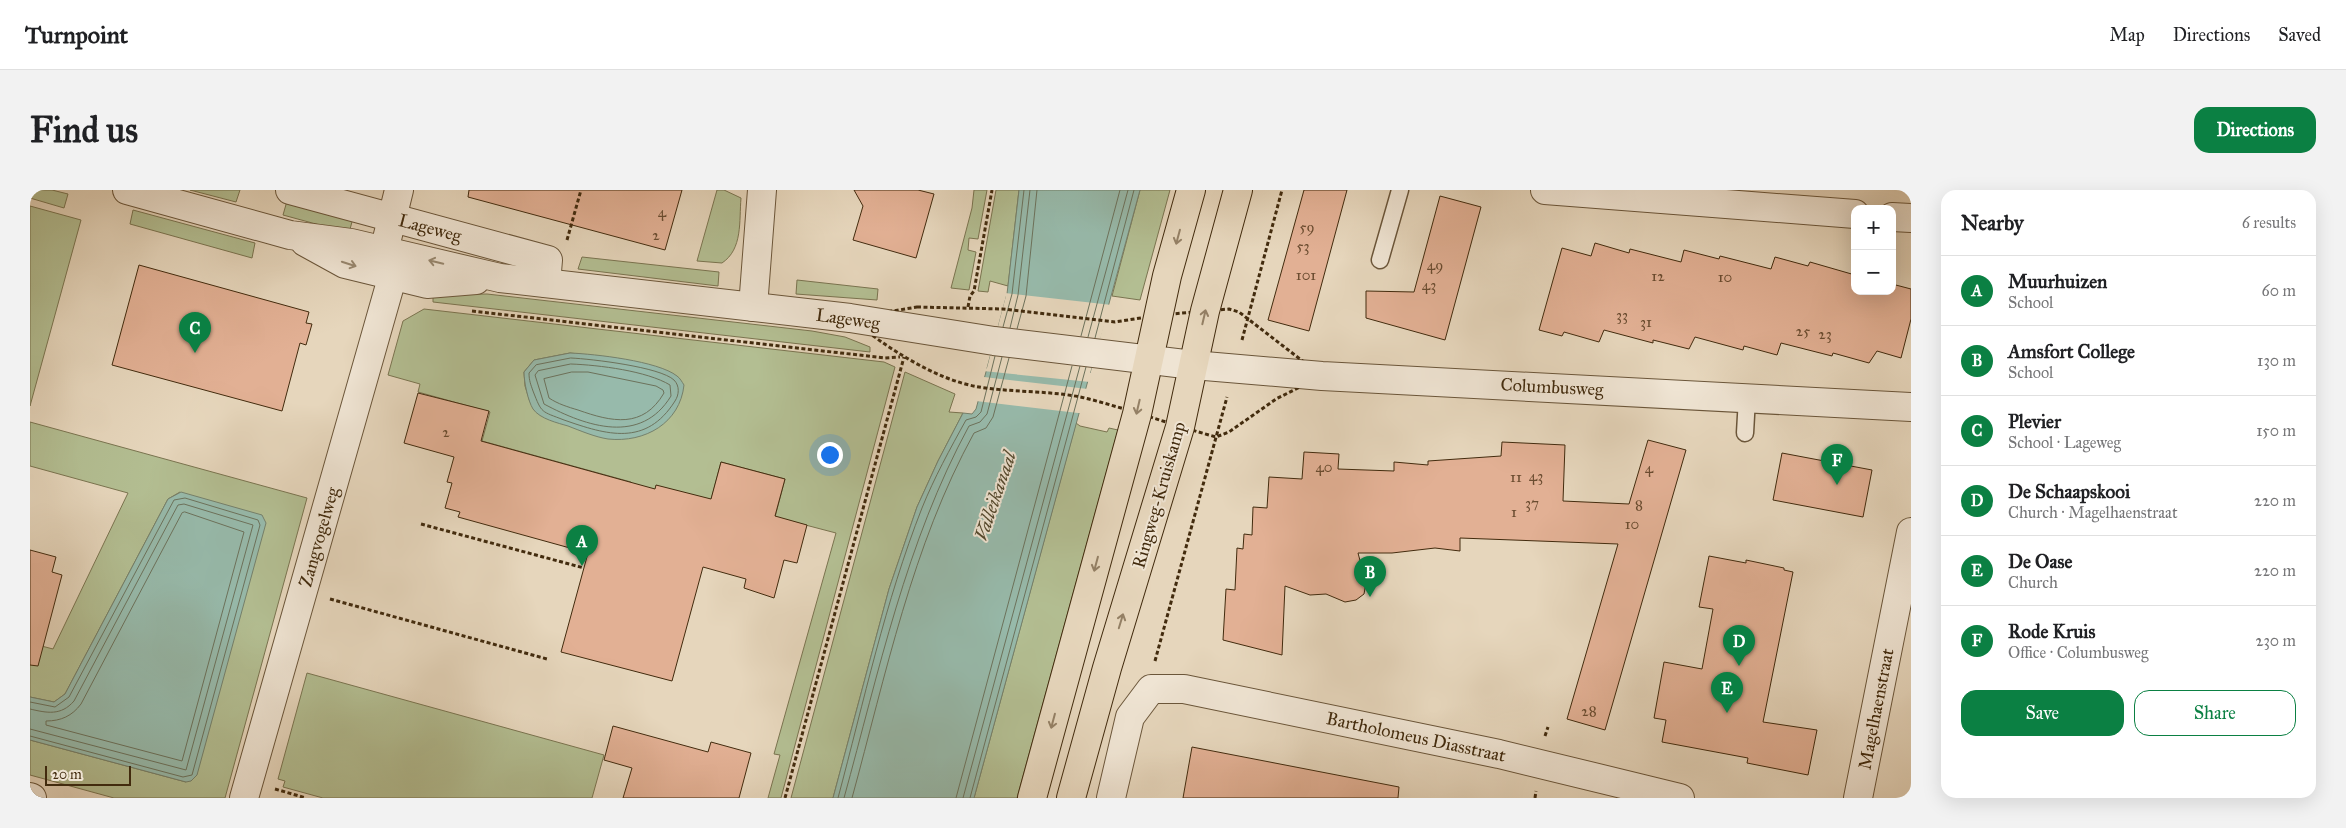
<!DOCTYPE html>
<html lang="en">
<head>
<meta charset="utf-8">
<style>
	:root { --surface:#fff; --page:#f2f2f2; --text:#202124; --muted:#757577; --line:#e0e0e0; --accent:#0b8043 }
	body { margin:0; font-family:"IM FELL Great Primer",serif; background:var(--page); color:var(--text) }
	.controls { position:absolute; right:15px; top:15px; display:grid; overflow:hidden; border-radius:10px; box-shadow:0 5px 20px #0002 }
	.controls button { width:45px; height:45px; display:grid; place-items:center; padding:0; border:0; border-bottom:1px solid var(--line); background:var(--surface); color:var(--text); font:25px sans-serif }
	.scale { position:absolute; left:15px; bottom:12px; width:86px; box-sizing:border-box; padding-left:5px; border:2px solid #422b0e; border-top:0; font-size:14px; line-height:18px; white-space:nowrap; color:#422b0e; -webkit-text-stroke:4px #efe4d3; paint-order:stroke }
	.you { position:absolute; left:799px; top:264px; width:18px; height:18px; margin:-12px; border:4px solid #fff; border-radius:50%; background:#1a73e8; box-shadow:0 0 0 8px #1a73e833 }
	.badge { display:grid; place-items:center; width:32px; height:32px; border-radius:50%; background:var(--accent); color:#fff; font-size:16px; font-weight:700 }
	.pin { position:absolute; translate:-50% -41px; filter:drop-shadow(0 1px 2px #0008) }
	.pin::after { content:''; position:absolute; top:26px; width:18px; height:15px; background:inherit; clip-path:polygon(0 0,100% 0,50% 100%) }
	.list { margin:0; padding:0; list-style:none }
	h2 { display:flex; justify-content:space-between; align-items:center; height:65px; margin:0; padding:0 20px; font-size:21px }
	h2 small { font-size:16px; font-weight:400; color:var(--muted) }
	.list li { display:grid; grid-template-columns:32px 1fr auto; gap:15px; align-items:center; box-sizing:border-box; height:70px; padding:0 20px; border-top:1px solid var(--line) }
	.list b { display:block; font-size:19px; white-space:nowrap }
	.list p { margin:0; font-size:16px; white-space:nowrap; color:var(--muted) }
	.list em { font-size:16px; font-style:normal; color:var(--muted) }
	.actions { display:flex; gap:10px; padding:15px 20px }
	.actions a { flex:1; padding:11px 0; border:1px solid var(--accent); border-radius:15px; text-align:center; font-size:18px; color:var(--accent) }
	.actions .main { background:var(--accent); color:#fff }
	.map { position:relative; flex:none; width:1881px; height:608px; overflow:hidden; border-radius:15px }
	header { display:flex; align-items:center; gap:30px; box-sizing:border-box; height:70px; padding:0 25px; background:var(--surface); border-bottom:1px solid var(--line) }
	header strong { font-size:24px }
	nav { display:flex; gap:28px; margin-inline-start:auto; font-size:18px }
	.intro { display:flex; align-items:center; justify-content:space-between; box-sizing:border-box; height:120px; padding:0 30px }
	h1 { margin:0; font-size:35px }
	.button { padding:12px 22px; border-radius:15px; background:var(--accent); color:#fff; font-size:18px; font-weight:700 }
	main { display:flex; gap:30px; padding:0 30px }
	aside { flex:1; background:var(--surface); border-radius:15px; box-shadow:0 5px 20px #0002 }
	.map>svg:first-child { display:block }
	.green { fill:#b3be92; stroke:#7a7450; fill-rule:evenodd }
	.water { fill:#97baab; stroke:#75816c }
	.pier { fill:#e6d6bc }
	.lines { fill:none; stroke-linecap:round; stroke-linejoin:round }
	.shore { stroke:#6c725c; stroke-width:1 }
	.building { fill:#e2b094; stroke:#422b0e }
	.service-casing { stroke:#6b563a; stroke-width:19 }
	.minor-casing { stroke:#6b563a; stroke-width:30 }
	.tertiary-casing { stroke:#6b563a; stroke-width:30 }
	.primary-casing { stroke:#422b0e; stroke-width:30 }
	.path { stroke:#422b0e; stroke-width:3; stroke-dasharray:4 2.5; stroke-linecap:butt }
	.service { stroke:#efe4d3; stroke-width:16 }
	.minor { stroke:#efe4d3; stroke-width:28 }
	.tertiary { stroke:#efe4d3; stroke-width:28 }
	.primary { stroke:#e6d6bc; stroke-width:28 }
	.oneway { stroke:#948065 }
	.oneway2 { stroke:#988870 }
	.labels { text-anchor:middle; dominant-baseline:central; stroke-width:4; stroke-linejoin:round; paint-order:stroke }
	.number-label { font-size:15px; fill:#6a4c30 }
	.street-label { font-size:18px; fill:#422b0e; stroke:#efe4d3 }
	.water-label { font-size:19px; font-style:italic; fill:#53482d; stroke:#efe4d3 }
</style>
</head>
<body>
<header>
<strong>Turnpoint</strong>
<nav><a>Map</a><a>Directions</a><a>Saved</a></nav>
</header>
<div class="intro"><h1>Find us</h1><a class="button">Directions</a></div>
<main>
<div class="map">
<svg width="1881" height="608" viewBox="0 0 1881 608">
	<rect width="100%" height="100%" fill="#e6d6bc"/>
	<filter id="stains"><feTurbulence type="fractalNoise" baseFrequency=".004" numOctaves="4"/><feColorMatrix values="0 0 0 0 .2 0 0 0 0 .09 0 0 0 0 .02 0 0 0 .5 -.17"/></filter>
	<radialGradient id="worn" r=".72"><stop offset=".6" stop-color="#630" stop-opacity="0"/><stop offset="1" stop-color="#630" stop-opacity=".3"/></radialGradient>
	<g class="green">
		<polygon points="0,0 22,0 38,4 34,18 0,8"/>
		<polygon points="160,0 210,0 206,12"/>
		<path d="M687,0h7l17,8c-2,23 2,51 -19,65l-25,-2z"/>
		<polygon points="944,0 957,0 948,49 939,48 938,60 946,62 939,100 921,98 942,18"/>
		<polygon points="966,0 989,0 978,96 960,91 958,102 948,101"/>
		<polygon points="1110,0 1140,0 1110,110 1082,106"/>
		<polygon points="257,11 323,28 319,43 253,25"/>
		<polygon points="0,16 51,30 0,216"/>
		<polygon points="103,20 225,53 222,68 100,34"/>
		<polygon points="552,67 689,82 688,96 548,79"/>
		<polygon points="767,90 848,99 847,110 766,104"/>
		<polygon points="457,104 782,141 815,147 840,157 840,162 403,112 403,105"/>
		<path d="M394,119l460,53 11,5 -114,431h-13l12,-43 -6,-1 62,-221 -61,-16 10,-38 -64,-17 -10,38 -57,-6 -24,-7 1,-5 -149,-41 8,-29 -72,-20 2,-8 -32,-9 15,-54zM540,163l50,6 -90,43 -5,-16 -1,-14 10,-12z"/>
		<polygon points="875,182 925,204 919,222 933,223 908,271 887,317 859,399 803,608 761,608"/>
		<polygon points="0,232 277,308 195,608 84,608 0,585 0,550 156,592 150,302 138,309 35,504 24,512 0,507 0,453 23,459 98,303 0,276"/>
		<polygon points="1046,233 1050,236 1077,242 1079,238 1088,240 987,608 944,608"/>
		<polygon points="277,483 574,565 562,608 293,608 253,597 255,591 248,589"/>
	</g>
	<g class="water">
		<polygon points="989,0 1110,0 944,608 803,608 859,399 887,317 908,271 933,223 942,224 946,219 977,104"/>
		<path d="M540,163c25,1 88,8 107,23 3,2 5,6 7,9 -4,38 -39,58 -76,54 -13,-2 -27,-8 -40,-13 -10,-3 -28,-7 -35,-17 -5,-8 -9,-27 -9,-37l10,-12z"/>
		<polygon points="151,302 232,325 236,333 167,585 161,591 156,592 0,550 0,507 24,512 35,504 138,309"/>
	</g>
	<g class="pier">
		<polygon points="975,103 1082,115 1079,126 1077,126 1060,183 1062,183 1060,192 953,181 957,178 976,106"/>
		<polygon points="952,187 954,187 1058,199 1051,223 1048,223 946,211"/>
	</g>
	<g class="lines">
		<g class="shore">
			<polyline points="973,137 982,104 994,0"/>
			<polyline points="980,138 988,105 1000,0"/>
			<polyline points="987,139 996,106 1007,0"/>
			<polyline points="1051,146 1090,0"/>
			<polyline points="1058,147 1098,0"/>
			<polyline points="1065,148 1104,0"/>
			<path d="M541,168c21,1 89,9 103,22 6,6 5,15 1,21 -29,46 -68,34 -111,19 -23,-9 -22,-6 -31,-29 -2,-6 -4,-10 -4,-18l7,-8z"/>
			<path d="M541,174c28,1 76,7 99,21l1,11c-30,49 -84,31 -127,8l-9,-29 3,-4z"/>
			<path d="M542,182h16l68,14 7,4 1,3c-21,36 -52,29 -86,17 -10,-3 -20,-6 -29,-12l-5,-19z"/>
			<path d="M155,322l59,20 -62,229 -136,-36v-4c15,0 26,-5 35,-17l101,-191z"/>
			<polyline points="0,512 25,517 39,507 144,310 155,308 228,330 230,335 162,585 153,587 0,546"/>
			<path d="M0,519c17,4 31,7 44,-8l104,-196 6,-1 69,21 -67,245 -156,-41"/>
			<path d="M808,608c26,-97 47,-196 84,-290 12,-30 28,-59 44,-88l10,-3 5,-5 14,-56"/>
			<path d="M814,608c35,-127 62,-256 125,-372l11,-4 7,-8 15,-57"/>
			<path d="M822,608c34,-124 60,-252 122,-365l12,-5 7,-11 16,-59"/>
			<polyline points="926,608 1042,176"/>
			<polyline points="933,608 1050,176"/>
			<polyline points="940,608 1056,177"/>
		</g>
	</g>
	<g class="building">
		<polygon points="439,0 652,0 635,60 438,7"/>
		<polygon points="824,0 888,0 904,4 886,68 823,50 833,16"/>
		<polygon points="1274,0 1317,0 1279,141 1238,130"/>
		<polygon points="1410,6 1451,17 1415,150 1336,128 1336,101 1384,102"/>
		<polygon points="1565,53 1599,63 1600,59 1651,72 1654,60 1689,69 1690,66 1741,79 1745,67 1778,76 1780,72 1825,85 1825,101 1862,101 1862,94 1881,99 1881,129 1871,168 1847,161 1839,173 1803,163 1802,166 1751,153 1747,165 1714,156 1713,160 1665,147 1659,159 1623,150 1623,153 1574,140 1569,152 1534,142 1532,146 1509,140 1532,58 1561,66"/>
		<polygon points="109,75 279,122 276,133 282,134 276,155 270,153 252,221 82,175"/>
		<polygon points="388,203 459,221 451,251 625,299 626,295 681,309 691,272 755,289 745,326 777,335 767,373 754,370 744,408 714,398 716,389 673,377 642,491 531,462 558,363 428,327 430,322 415,318 422,293 417,292 424,267 374,253"/>
		<polygon points="1618,250 1656,260 1575,540 1537,529 1588,354 1430,348 1430,361 1405,358 1362,363 1328,363 1336,393 1334,404 1326,410 1315,412 1296,404 1280,405 1255,396 1252,465 1193,450 1196,399 1205,400 1207,358 1213,359 1214,344 1222,345 1223,317 1237,318 1239,287 1272,289 1274,262 1309,264 1308,279 1364,281 1364,272 1398,275 1398,271 1471,266 1472,252 1535,255 1533,311 1599,314"/>
		<polygon points="1752,263 1842,280 1833,327 1743,310"/>
		<polygon points="0,360 26,367 22,382 32,385 8,476 0,475"/>
		<polygon points="1679,366 1716,373 1716,370 1754,378 1754,380 1763,382 1733,532 1787,540 1778,585 1717,573 1718,568 1632,552 1636,530 1624,528 1634,472 1672,479 1683,419 1669,417"/>
		<polygon points="583,536 678,562 681,552 721,563 709,608 593,608 602,578 574,570"/>
		<polygon points="1162,557 1369,597 1368,608 1153,608"/>
	</g>
	<g class="lines">
		<g class="service-casing">
			<g id="service">
				<polyline points="1350,70 1370,0"/>
				<polyline points="1715,243 1717,208"/>
			</g>
		</g>
		<g class="minor-casing">
			<g id="minor">
				<polyline points="260,0 518,70 516,93"/>
				<polyline points="1515,0 1825,24"/>
				<polyline points="1862,27 1881,28"/>
				<polyline points="723,117 732,0"/>
				<polyline points="1163,175 1292,186 1881,217"/>
				<polyline points="0,607 2,608"/>
				<polyline points="214,608 360,95 356,53 369,0"/>
				<polyline points="1081,608 1100,527 1121,499 1154,499 1469,564 1650,608"/>
				<polyline points="1828,608 1881,342"/>
			</g>
		</g>
		<g class="tertiary-casing">
			<g id="tertiary">
				<polyline points="97,0 260,45 321,53 470,88 820,128 964,151 1163,175"/>
				<polyline points="275,52 315,74 397,94 446,90"/>
			</g>
		</g>
		<g class="primary-casing">
			<g id="primary">
				<polyline points="1002,608 1107,224 1137,86 1161,0"/>
				<polyline points="1041,608 1077,478 1150,237 1175,121 1208,0"/>
			</g>
		</g>
		<g class="path">
			<polyline points="537,50 551,0"/>
			<path d="M887,117l86,2 112,13 45,-7 69,-6 10,3 83,64 -46,23 -47,33 -13,5c-43,-12 -85,-27 -127,-38 -35,-9 -74,-6 -110,-12 -44,-7 -95,-41 -129,-69z"/>
			<polyline points="938,117 940,106 944,101 962,0"/>
			<polyline points="442,121 855,168 870,167"/>
			<polyline points="1212,150 1252,0"/>
			<polyline points="391,334 554,378"/>
			<polyline points="300,409 517,469"/>
			<polyline points="1125,471 1197,207"/>
			<polyline points="1515,546 1518,537"/>
			<polyline points="245,599 276,608"/>
			<polyline points="755,608 874,167"/>
			<polyline points="1505,608 1506,601"/>
		</g>
		<use href="#service" class="service"/>
		<use href="#minor" class="minor"/>
		<use href="#tertiary" class="tertiary"/>
		<use href="#primary" class="primary"/>
	</g>
	<defs><path id="oneway-shaft" d="M-6 0H5M1.5-3L5.5 0L1.5 3" fill="none" stroke-width="1.6" stroke-linecap="round" stroke-linejoin="round" transform="scale(1.25)"/></defs>
	<g class="oneway">
		<use href="#oneway-shaft" transform="translate(1148 47) rotate(105)"/>
		<use href="#oneway-shaft" transform="translate(1174 127) rotate(-77)"/>
		<use href="#oneway-shaft" transform="translate(1108 217) rotate(103)"/>
		<use href="#oneway-shaft" transform="translate(1066 374) rotate(105)"/>
		<use href="#oneway-shaft" transform="translate(1091 431) rotate(-73)"/>
		<use href="#oneway-shaft" transform="translate(1023 531) rotate(105)"/>
	</g>
	<g class="oneway2">
		<use href="#oneway-shaft" transform="translate(406 72) rotate(-166)"/>
		<use href="#oneway-shaft" transform="translate(319 74) rotate(18)"/>
	</g>
	<g class="labels">
		<g class="number-label">
			<text x="632" y="22">4</text>
			<text x="1277" y="37">59</text>
			<text x="626" y="45">2</text>
			<text x="1273" y="56">53</text>
			<text x="1405" y="75">49</text>
			<text x="1276" y="85">101</text>
			<text x="1628" y="86">12</text>
			<text x="1695" y="87">10</text>
			<text x="1399" y="95">43</text>
			<text x="1592" y="125">33</text>
			<text x="1616" y="132">31</text>
			<text x="1773" y="141">25</text>
			<text x="1795" y="144">23</text>
			<text x="416" y="242">2</text>
			<text x="1294" y="277">40</text>
			<text x="1619" y="278">4</text>
			<text x="1506" y="286">43</text>
			<text x="1486" y="287">11</text>
			<text x="1502" y="313">37</text>
			<text x="1609" y="315">8</text>
			<text x="1484" y="322">1</text>
			<text x="1602" y="334">10</text>
			<text x="1559" y="521">28</text>
		</g>
		<g class="street-label">
			<text transform="translate(400 38) rotate(15)">Lageweg</text>
			<text transform="translate(818 129) rotate(8)">Lageweg</text>
			<text transform="translate(1522 197) rotate(3)">Columbusweg</text>
			<text transform="translate(1129 305) rotate(-74)">Ringweg-Kruiskamp</text>
			<text transform="translate(289 347) rotate(-74)">Zangvogelweg</text>
			<text transform="translate(1846 519) rotate(-79)">Magelhaenstraat</text>
			<text transform="translate(1386 547) rotate(12)">Bartholomeus Diasstraat</text>
		</g>
		<g class="water-label">
			<text transform="translate(965 306) rotate(-71)">Valleikanaal</text>
		</g>
	</g>
	<rect width="100%" height="100%" filter="url(#stains)"/>
	<rect width="100%" height="100%" fill="url(#worn)"/>
</svg>
<div class="controls">
<button>+</button>
<button>−</button>
</div>
<div class="scale">20 m</div>
<div class="you"></div>
<div class="pin badge" style="left:552px;top:376px">A</div>
<div class="pin badge" style="left:1340px;top:407px">B</div>
<div class="pin badge" style="left:165px;top:163px">C</div>
<div class="pin badge" style="left:1709px;top:476px">D</div>
<div class="pin badge" style="left:1697px;top:523px">E</div>
<div class="pin badge" style="left:1807px;top:295px">F</div>
</div>
<aside>
<h2>Nearby<small>6 results</small></h2>
<ul class="list">
<li><span class="badge">A</span><div><b>Muurhuizen</b><p>School</p></div><em>60 m</em></li>
<li><span class="badge">B</span><div><b>Amsfort College</b><p>School</p></div><em>130 m</em></li>
<li><span class="badge">C</span><div><b>Plevier</b><p>School · Lageweg</p></div><em>150 m</em></li>
<li><span class="badge">D</span><div><b>De Schaapskooi</b><p>Church · Magelhaenstraat</p></div><em>220 m</em></li>
<li><span class="badge">E</span><div><b>De Oase</b><p>Church</p></div><em>220 m</em></li>
<li><span class="badge">F</span><div><b>Rode Kruis</b><p>Office · Columbusweg</p></div><em>230 m</em></li>
</ul>
<div class="actions"><a class="main">Save</a><a>Share</a></div>
</aside>
</main>
</body>
</html>
